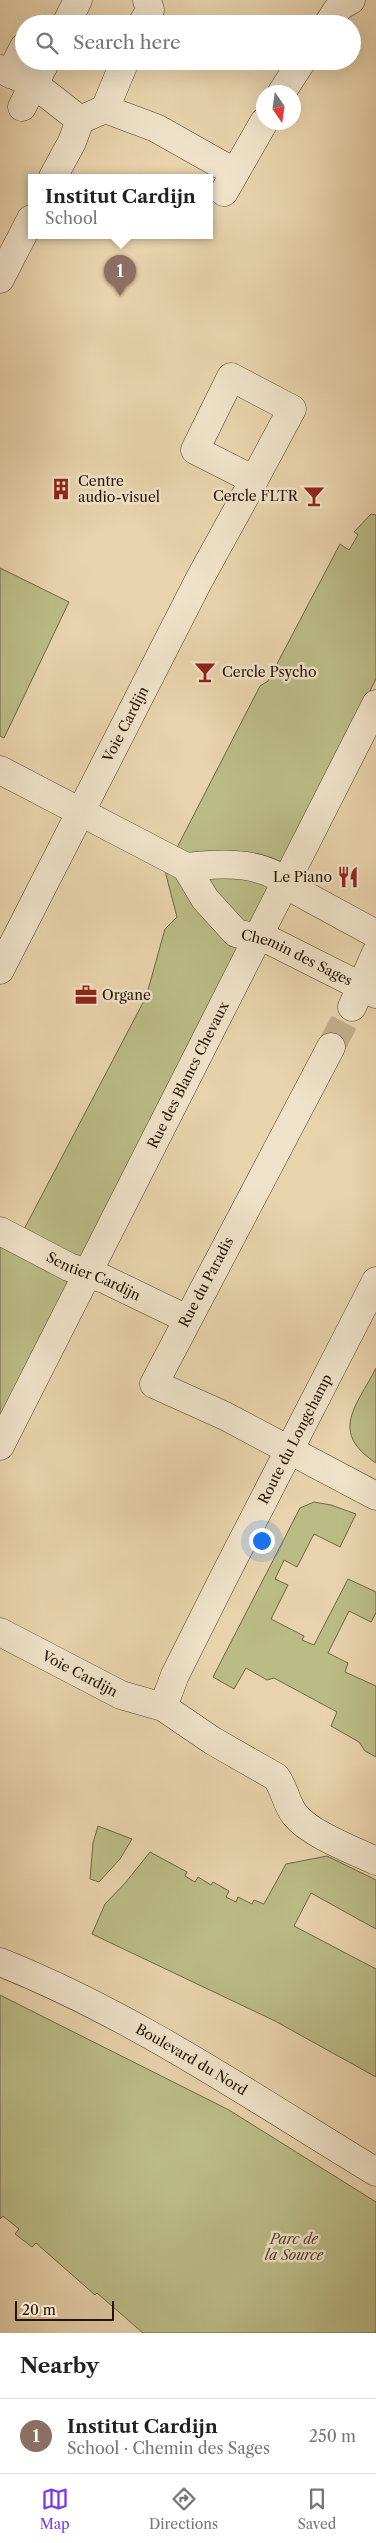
<!DOCTYPE html>
<html lang="en">
<head>
<meta charset="utf-8">
<style>
	:root { --surface:#fff; --page:#f2f2f2; --text:#222; --muted:#767676; --line:#e0e0e0; --accent:#7c3aed }
	body { margin:0; font-family:"Libre Caslon Text",serif; background:var(--page); color:var(--text) }
	.compass { position:absolute; left:256px; top:85px; width:45px; height:45px; border-radius:50%; background:var(--surface); box-shadow:0 5px 20px #0002; rotate:167deg }
	.scale { position:absolute; left:15px; bottom:12px; width:99px; box-sizing:border-box; padding-left:5px; border:2px solid #271305; border-top:0; font-size:14px; line-height:18px; white-space:nowrap; color:#271305; -webkit-text-stroke:4px #f0e2c9; paint-order:stroke }
	.you { position:absolute; left:261px; top:1540px; width:18px; height:18px; margin:-12px; border:4px solid #fff; border-radius:50%; background:#1a73e8; box-shadow:0 0 0 8px #1a73e833 }
	.badge { display:grid; place-items:center; width:32px; height:32px; border-radius:50%; background:var(--accent); color:#fff; font-size:16px; font-weight:700 }
	.pin { position:absolute; translate:-50% -41px; filter:drop-shadow(0 1px 2px #0008) }
	.pin::after { content:''; position:absolute; top:26px; width:18px; height:15px; background:inherit; clip-path:polygon(0 0,100% 0,50% 100%) }
	.popup { position:absolute; left:28px; top:174px; width:185px; height:65px; box-sizing:border-box; display:grid; place-content:center; border-radius:0px; background:var(--surface); filter:drop-shadow(0 1px 4px #0005); font-size:16px; white-space:nowrap; color:var(--muted) }
	.popup b { font-size:19px; color:var(--text) }
	.popup::after { content:''; position:absolute; left:50%; top:100%; margin-left:-10px; border:10px solid transparent; border-top-color:var(--surface) }
	.list { margin:0; padding:0; list-style:none }
	h2 { display:flex; justify-content:space-between; align-items:center; height:65px; margin:0; padding:0 20px; font-size:21px }
	h2 small { font-size:16px; font-weight:400; color:var(--muted) }
	.list li { display:grid; grid-template-columns:32px 1fr auto; gap:15px; align-items:center; box-sizing:border-box; height:75px; padding:0 20px; border-top:1px solid var(--line) }
	.list b { display:block; font-size:19px; white-space:nowrap }
	.list p { margin:0; font-size:16px; white-space:nowrap; color:var(--muted) }
	.list em { font-size:16px; font-style:normal; color:var(--muted) }
	.icon { flex:none; width:28px; height:28px; fill:none; stroke:currentColor; stroke-width:2; stroke-linecap:round; stroke-linejoin:round }
	.map { position:relative; flex:none; width:376px; height:2333px; overflow:hidden }
	.search { position:absolute; background:var(--surface); box-shadow:0 5px 20px #0002; left:15px; right:15px; top:15px; height:55px; display:flex; align-items:center; gap:12px; box-sizing:border-box; padding:0 18px; border-radius:28px; color:var(--muted); font-size:19px }
	.sheet { height:140px; background:var(--surface) }
	nav { display:flex; justify-content:space-around; align-items:center; box-sizing:border-box; height:70px; border-top:1px solid var(--line); background:var(--surface); font-size:14px; color:var(--muted) }
	nav a { display:grid; justify-items:center; gap:2px }
	nav .on { color:var(--accent) }
	.map>svg:first-child { display:block }
	.green { fill:#bbbb86; stroke:#716746 }
	.lines { fill:none; stroke-linecap:round; stroke-linejoin:round }
	.minor-tunnel { stroke:#c1ad8b; stroke-width:28; stroke-dasharray:28 14; stroke-linecap:butt }
	.minor-casing { stroke:#57432f; stroke-width:29 }
	.minor { stroke:#f0e2c9; stroke-width:28 }
	.labels { text-anchor:middle; dominant-baseline:central; stroke-width:5; stroke-linejoin:round; paint-order:stroke }
	.poi-label { font-size:14px; fill:#271305; stroke:#f0e2c9; text-anchor:start }
	.street-label { font-size:14px; fill:#271305; stroke:#f0e2c9 }
	.park-label { font-size:14px; font-style:italic; fill:#53452c; stroke:#f0e2c9 }
</style>
</head>
<body>
<div class="map">
<svg width="376" height="2333" viewBox="0 0 376 2333">
	<rect width="100%" height="100%" fill="#e8d3ac"/>
	<filter id="stains"><feTurbulence type="fractalNoise" baseFrequency=".004" numOctaves="4"/><feColorMatrix values="0 0 0 0 .2 0 0 0 0 .09 0 0 0 0 .02 0 0 0 .5 -.17"/></filter>
	<radialGradient id="worn" r=".72"><stop offset=".6" stop-color="#630" stop-opacity="0"/><stop offset="1" stop-color="#630" stop-opacity=".3"/></radialGradient>
	<g class="green">
		<polygon points="371,514 376,515 376,679 0,1420 0,1246 21,1235 146,997 165,929 177,917 165,871 260,686 268,681 340,544 349,550 358,535 354,532"/>
		<polygon points="0,568 69,602 4,738 0,736"/>
		<path d="M376,1368v95c-47,-31 -20,-56 0,-95z"/>
		<polygon points="314,1502 331,1505 356,1514 340,1547 314,1534 297,1567 284,1560 275,1579 288,1585 271,1619 304,1636 302,1640 314,1645 348,1579 376,1592 376,1613 371,1622 349,1611 328,1653 348,1663 345,1672 376,1686 376,1757 365,1751 359,1742 331,1726 337,1712 274,1678 267,1680 246,1668 234,1689 213,1677 300,1508"/>
		<polygon points="98,1826 132,1839 120,1859 99,1882 90,1879 93,1843"/>
		<polygon points="150,1852 187,1872 185,1876 195,1882 198,1877 211,1885 213,1882 229,1891 226,1897 236,1902 238,1897 252,1904 254,1900 264,1904 286,1864 327,1856 376,1880 376,1929 311,1893 294,1926 376,1969 376,2077 275,2021 92,1934 105,1904 126,1882"/>
		<polygon points="0,1995 229,2110 376,2202 376,2333 143,2333 97,2293 95,2295 36,2243 32,2247 15,2234 19,2229 3,2216 0,2219"/>
	</g>
	<g class="lines">
		<polyline class="minor-tunnel" points="331,1047 352,1007"/>
		<g class="minor-casing">
			<g id="minor">
				<polyline points="66,24 78,0"/>
				<polyline points="142,24 150,10 147,0"/>
				<polyline points="328,24 339,7 351,0"/>
				<polyline points="0,69 34,84 80,120"/>
				<polyline points="10,74 24,47"/>
				<polyline points="282,92 302,61"/>
				<polyline points="22,107 46,61"/>
				<polyline points="105,109 125,61"/>
				<polyline points="53,177 72,142 80,120 105,109 156,128 234,172"/>
				<polyline points="224,192 264,122"/>
				<polyline points="0,279 31,219"/>
				<polygon points="231,377 292,409 254,480 195,450"/>
				<path d="M0,770l186,97c40,-5 82,-6 111,24l79,43"/>
				<path id="s1" d="M186,867l19,32 31,34 35,8 105,53"/>
				<path id="s2" d="M0,970l199,-390 55,-100"/>
				<polyline points="352,1007 376,953"/>
				<polyline points="331,1047 154,1384 225,1416 376,1496"/>
				<path id="s3" d="M0,1231l69,36 35,12 83,40"/>
				<path id="s4" d="M0,1446l376,-742"/>
				<path id="s5" d="M0,1632l121,63 42,12 50,34 63,36c9,12 10,27 19,38 15,19 58,35 81,46"/>
				<path id="s6" d="M163,1707l12,-32 49,-98 152,-296"/>
				<path id="s7" d="M0,1962c133,53 254,136 376,210"/>
			</g>
		</g>
		<use href="#minor" class="minor"/>
	</g>
	<defs>
		<g id="building-bare" transform="scale(1.725)"><path d="M-4-6H4V6H1V3H-1V6H-4ZM-2.5-4.3h1.7v1.8h-1.7ZM.8-4.3h1.7v1.8H.8ZM-2.5-1h1.7V.8h-1.7ZM.8-1h1.7V.8H.8Z" fill="#8f2418" stroke="#f0e2c9" stroke-width="2.5" paint-order="stroke"/></g>
		<g id="bar-bare" transform="scale(1.725)"><path d="M-6-5H6L.8 .8V4.5H3.5V6h-7V4.5H-.8V.8Z" fill="#8f2418" stroke="#f0e2c9" stroke-width="2.5" paint-order="stroke"/></g>
		<g id="restaurant-bare" transform="scale(1.725)"><path d="M-5-6h1v4h1v-4h1v4h1v-4h1v5L-1.5 .5V6h-2V.5L-5-1ZM5-6V6H3V1.5H1.5Q1.5-4 5-6Z" fill="#8f2418" stroke="#f0e2c9" stroke-width="2.5" paint-order="stroke"/></g>
		<g id="office-bare" transform="scale(1.725)"><path d="M-6-3h4V-5.5h4V-3h4V5H-6ZM-1-4.5V-3h2v-1.5ZM-6 0V1H6V0Z" fill="#8f2418" stroke="#f0e2c9" stroke-width="2.5" paint-order="stroke"/></g>
	</defs>
	<g fill-rule="evenodd">
		<use href="#building-bare" x="61" y="489"/>
		<use href="#bar-bare" x="314" y="496"/>
		<use href="#bar-bare" x="205" y="672"/>
		<use href="#restaurant-bare" x="348" y="877"/>
		<use href="#office-bare" x="86" y="995"/>
	</g>
	<g class="labels">
		<g class="poi-label">
			<text x="78" y="481">Centre<tspan x="78" dy="16">audio-visuel</tspan></text>
			<text x="298" y="496" text-anchor="end">Cercle FLTR</text>
			<text x="222" y="672">Cercle Psycho</text>
			<text x="332" y="877" text-anchor="end">Le Piano</text>
			<text x="102" y="995">Organe</text>
		</g>
		<g class="street-label">
			<text stroke="none"><textPath href="#s2" startOffset="276">Voie Cardijn</textPath></text>
			<text stroke="none"><textPath href="#s1" startOffset="149">Chemin des Sages</textPath></text>
			<text stroke="none"><textPath href="#s4" startOffset="416">Rue des Blancs Chevaux</textPath></text>
			<text stroke="none"><textPath href="#s3" startOffset="104">Sentier Cardijn</textPath></text>
			<text transform="translate(206 1282) rotate(-62)">Rue du Paradis</text>
			<text stroke="none"><textPath href="#s6" startOffset="299">Route du Longchamp</textPath></text>
			<text stroke="none"><textPath href="#s5" startOffset="90">Voie Cardijn</textPath></text>
			<text stroke="none"><textPath href="#s7" startOffset="215">Boulevard du Nord</textPath></text>
		</g>
		<g class="park-label">
			<text x="294" y="2239">Parc de<tspan x="294" dy="16">la Source</tspan></text>
		</g>
	</g>
	<rect width="100%" height="100%" filter="url(#stains)"/>
	<rect width="100%" height="100%" fill="url(#worn)"/>
</svg>
<svg class="compass" viewBox="-18 -18 36 36"><path d="M0-13l5 13h-10z" fill="#e53935"/><path d="M0 13l5-13h-10z" fill="#767676"/></svg>
<div class="scale">20 m</div>
<div class="you"></div>
<div class="pin badge" style="left:120px;top:296px;background:#8d6e63">1</div>
<div class="popup"><b>Institut Cardijn</b>School</div>
<div class="search"><svg class="icon" aria-label="search" viewBox="0 0 24 24"><circle cx="10" cy="10" r="6"/><path d="M15 15l6 6"/></svg>Search here</div>
</div>
<section class="sheet">
<h2>Nearby<small></small></h2>
<ul class="list">
<li><span class="badge" style="background:#8d6e63">1</span><div><b>Institut Cardijn</b><p>School · Chemin des Sages</p></div><em>250 m</em></li>
</ul>
</section>
<nav>
<a class="on"><svg class="icon" aria-label="map" viewBox="0 0 24 24"><path d="M3 6l6-2 6 2 6-2v14l-6 2-6-2-6 2zM9 4v14M15 6v14"/></svg>Map</a>
<a><svg class="icon" aria-label="directions" viewBox="0 0 24 24"><path d="M12 3l9 9-9 9-9-9zM9 14v-3h6M13 9l2 2-2 2"/></svg>Directions</a>
<a><svg class="icon" aria-label="saved" viewBox="0 0 24 24"><path d="M7 4h10v16l-5-4-5 4z"/></svg>Saved</a>
</nav>
</body>
</html>
